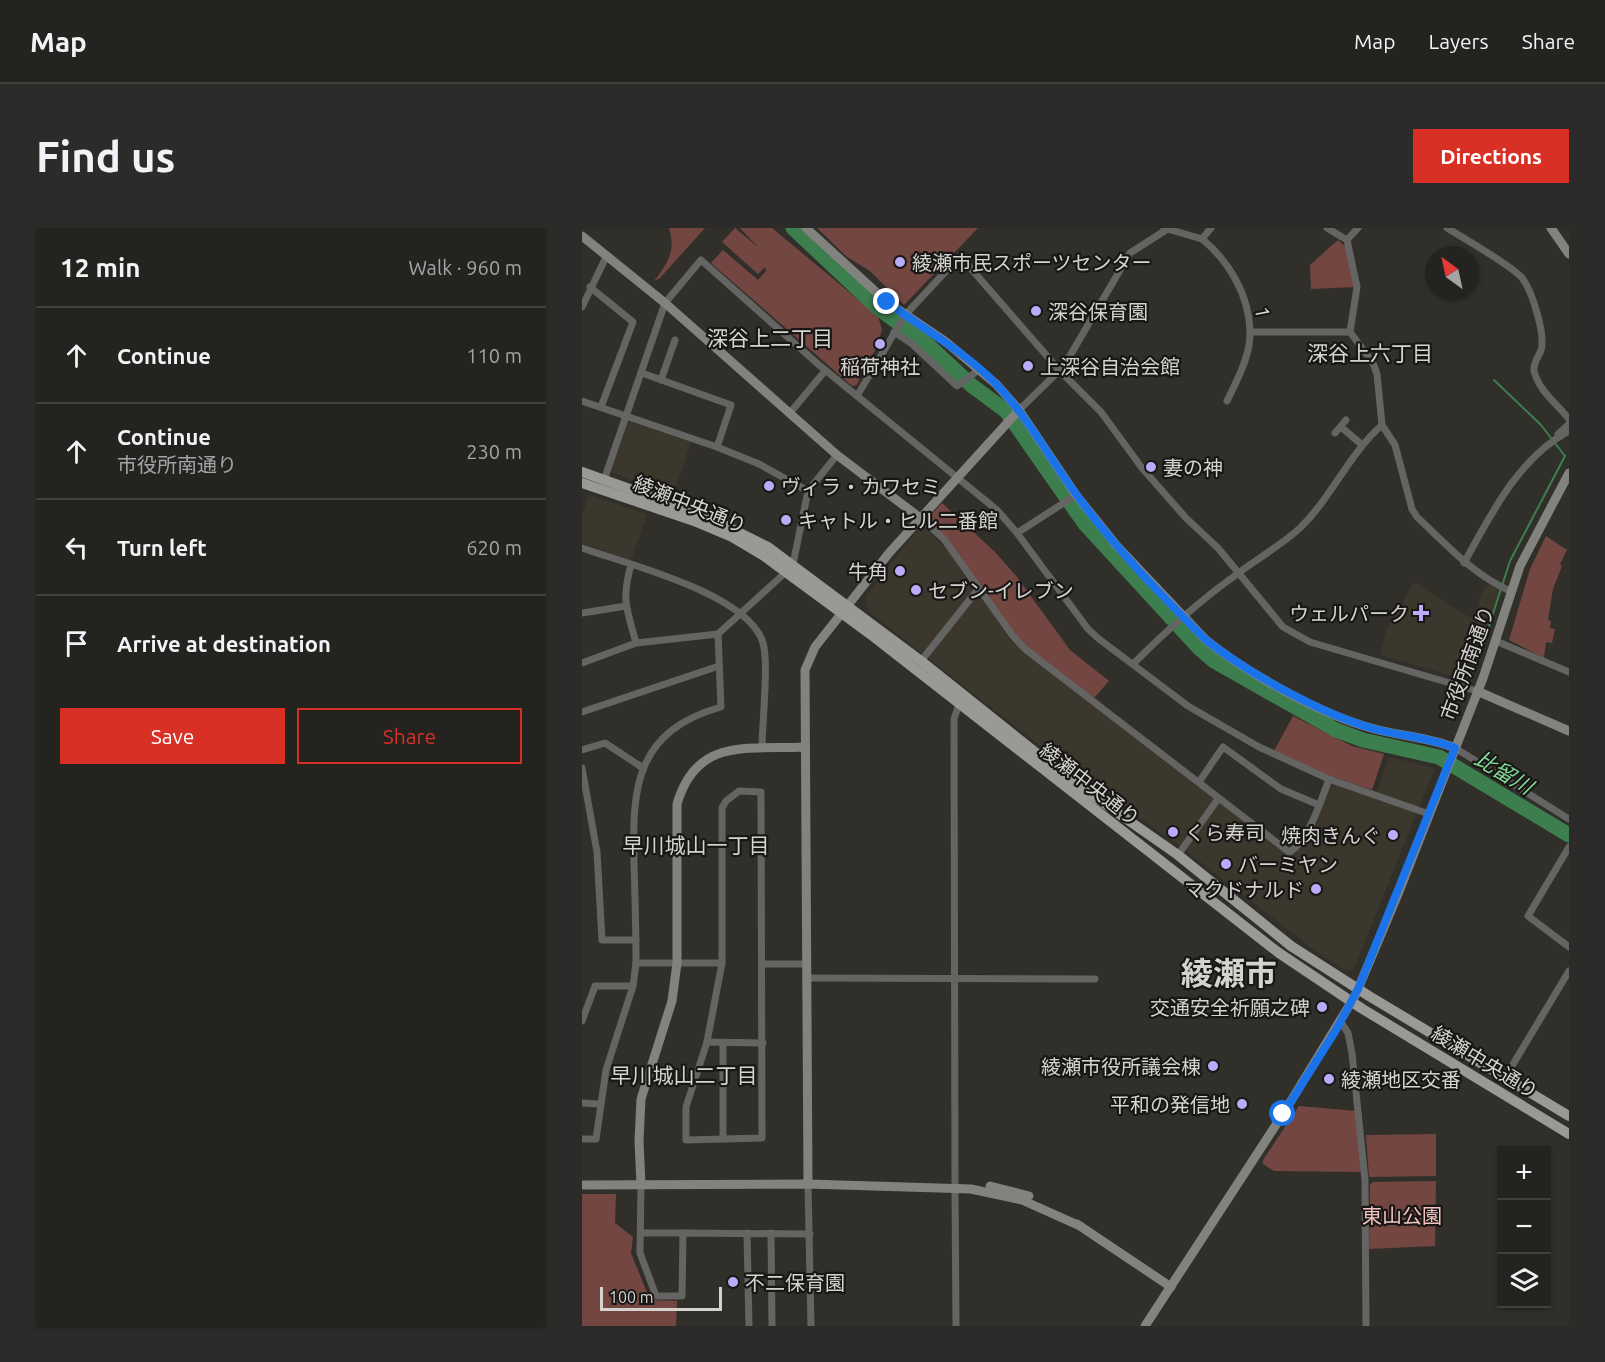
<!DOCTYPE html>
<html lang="en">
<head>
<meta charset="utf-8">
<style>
	:root { --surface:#252320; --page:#2d2b29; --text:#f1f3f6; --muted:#a3a4a5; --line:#42403e; --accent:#d93025 }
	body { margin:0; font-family:Ubuntu,"Noto Sans JP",sans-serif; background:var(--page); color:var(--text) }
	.controls { position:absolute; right:18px; bottom:18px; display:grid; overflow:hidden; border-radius:0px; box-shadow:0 2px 4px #0004 }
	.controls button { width:54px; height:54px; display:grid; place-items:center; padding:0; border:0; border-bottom:2px solid var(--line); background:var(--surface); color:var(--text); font:30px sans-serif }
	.compass { position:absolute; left:843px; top:18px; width:54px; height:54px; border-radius:50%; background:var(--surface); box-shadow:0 2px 4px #0004; rotate:327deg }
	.scale { position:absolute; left:18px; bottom:15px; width:122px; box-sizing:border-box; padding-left:6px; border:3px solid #d4d3d0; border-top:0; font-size:16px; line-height:21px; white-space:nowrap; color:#d4d3d0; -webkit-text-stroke:4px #181715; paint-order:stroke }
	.stop { position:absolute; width:18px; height:18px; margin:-14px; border:4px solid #1a73e8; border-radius:50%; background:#fff }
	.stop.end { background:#1a73e8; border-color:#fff; box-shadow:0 2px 6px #0008 }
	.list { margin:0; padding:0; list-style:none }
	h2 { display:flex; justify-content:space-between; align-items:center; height:78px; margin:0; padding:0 24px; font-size:26px }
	h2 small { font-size:20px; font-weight:400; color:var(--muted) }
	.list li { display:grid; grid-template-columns:39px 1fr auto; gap:18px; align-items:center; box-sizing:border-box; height:96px; padding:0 24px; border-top:2px solid var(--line) }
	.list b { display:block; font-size:22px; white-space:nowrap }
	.list p { margin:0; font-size:20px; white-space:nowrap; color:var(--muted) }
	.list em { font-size:20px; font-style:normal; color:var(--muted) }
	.actions { display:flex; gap:12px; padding:18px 24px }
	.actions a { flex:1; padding:14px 0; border:2px solid var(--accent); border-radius:0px; text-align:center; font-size:21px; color:var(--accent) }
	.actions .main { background:var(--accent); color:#fff }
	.icon { flex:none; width:33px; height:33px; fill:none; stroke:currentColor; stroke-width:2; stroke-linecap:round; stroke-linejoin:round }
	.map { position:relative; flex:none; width:987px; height:1098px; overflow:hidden; border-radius:0px }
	header { display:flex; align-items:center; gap:36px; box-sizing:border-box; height:84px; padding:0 30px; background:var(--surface); border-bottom:2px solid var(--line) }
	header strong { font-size:28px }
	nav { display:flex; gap:33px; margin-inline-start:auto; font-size:21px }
	.intro { display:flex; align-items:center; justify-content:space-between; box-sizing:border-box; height:144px; padding:0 36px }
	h1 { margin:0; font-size:42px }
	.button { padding:15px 27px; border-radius:0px; background:var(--accent); color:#fff; font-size:21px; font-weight:700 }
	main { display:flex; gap:36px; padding:0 36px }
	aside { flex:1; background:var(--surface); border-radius:0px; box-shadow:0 2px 4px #0004 }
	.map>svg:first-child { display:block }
	.built { fill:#3c372d }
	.green { fill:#734642 }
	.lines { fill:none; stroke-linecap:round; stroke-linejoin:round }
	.stream { stroke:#3d7e4e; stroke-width:2 }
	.river { stroke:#3d7e4e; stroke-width:15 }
	.street { stroke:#646563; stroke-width:7 }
	.secondary { stroke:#82837f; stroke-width:9 }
	.primary { stroke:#999a95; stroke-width:10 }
	.route { stroke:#1a73e8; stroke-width:8 }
	.poi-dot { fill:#b9abf7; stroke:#181715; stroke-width:2 }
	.labels { text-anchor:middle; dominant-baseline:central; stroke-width:4.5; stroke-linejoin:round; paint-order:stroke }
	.poi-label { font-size:20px; fill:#d4d3d0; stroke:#181715; text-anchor:start }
	.street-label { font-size:20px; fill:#d4d3d0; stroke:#181715 }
	.park-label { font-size:20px; fill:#f1c4bf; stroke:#181715 }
	.neighbourhood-label { font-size:21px; fill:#d4d3d0; stroke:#181715 }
	.water-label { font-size:21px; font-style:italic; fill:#82dd97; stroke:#181715 }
	.town-label { font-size:32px; font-weight:bold; fill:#d4d3d0; stroke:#181715 }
</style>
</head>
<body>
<header>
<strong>Map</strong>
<nav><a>Map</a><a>Layers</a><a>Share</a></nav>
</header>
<div class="intro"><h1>Find us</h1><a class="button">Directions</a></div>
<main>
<aside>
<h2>12 min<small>Walk · 960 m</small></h2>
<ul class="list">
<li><svg class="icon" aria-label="ahead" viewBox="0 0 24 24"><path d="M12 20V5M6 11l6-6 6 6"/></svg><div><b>Continue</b></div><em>110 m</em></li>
<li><svg class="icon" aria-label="ahead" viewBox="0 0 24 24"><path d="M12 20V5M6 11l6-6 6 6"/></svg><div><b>Continue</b><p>市役所南通り</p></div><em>230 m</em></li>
<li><svg class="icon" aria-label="left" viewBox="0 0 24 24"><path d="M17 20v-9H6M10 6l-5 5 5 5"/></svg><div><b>Turn left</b></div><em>620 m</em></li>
<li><svg class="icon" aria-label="arrive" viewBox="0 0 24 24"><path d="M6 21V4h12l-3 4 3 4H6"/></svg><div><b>Arrive at destination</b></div></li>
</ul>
<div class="actions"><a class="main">Save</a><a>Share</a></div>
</aside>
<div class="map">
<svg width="987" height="1098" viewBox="0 0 987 1098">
	<rect width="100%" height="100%" fill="#312f2a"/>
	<g class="built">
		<polygon points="49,194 109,214 91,267 31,245 29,242 46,195"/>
		<polygon points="7,267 65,286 49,333 0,315 0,287"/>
		<polygon points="342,299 366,323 437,419 707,623 727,601 747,551 792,565 795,563 807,529 853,540 772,741 762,742 727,718 603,622 471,528 286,383 284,368 336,301"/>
		<polygon points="832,354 892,392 900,364 906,356 918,362 888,453 798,427 805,401"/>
	</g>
	<g class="green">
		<path d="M87,0h36l-45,50 -6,3c14,-18 22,-30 15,-53z"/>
		<polygon points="153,0 176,19 158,0 190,0 296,88 300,102 293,123 283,136 275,157 270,158 129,35 141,22 176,52 184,43 183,39 176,46 140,14"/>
		<polygon points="235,0 396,0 322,77 288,43 265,29"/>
		<polygon points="756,12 764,19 772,59 729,61 728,37"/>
		<polygon points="360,275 413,324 435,349 488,422 527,453 512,470 445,419 430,402 346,294 347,289"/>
		<polygon points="964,308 985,322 978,336 980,338 971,361 966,392 969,393 968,400 973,401 970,415 964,414 962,430 927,412 948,341"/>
		<polygon points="711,488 770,518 802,526 790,562 746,547 692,523"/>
		<polygon points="717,878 774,883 779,944 692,943 681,936 681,932"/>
		<polygon points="854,906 854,948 787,949 784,907"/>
		<polygon points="854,953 853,1018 787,1021 788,957 791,954"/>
		<polygon points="0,966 34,966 33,995 51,1009 49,1025 68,1072 95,1073 94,1098 0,1098"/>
	</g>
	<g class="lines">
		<polyline class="stream" points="897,429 928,333 983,228 959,197 912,152"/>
		<polyline class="river" points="211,0 296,80 344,115 389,157 424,183 503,296 616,419 632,433 754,502 781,512 857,529 987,607"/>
		<g class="street">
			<polyline points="582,0 620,11 629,0"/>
			<polyline points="745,0 765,12"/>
			<path d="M865,0c15,9 67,39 76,51 9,13 23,56 18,71 -2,7 -8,12 -7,21 5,20 23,33 35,48"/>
			<path d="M620,11c27,22 47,56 48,92 1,24 -13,49 -23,70"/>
			<path d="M765,12l10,47 -7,45 23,31 4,11 5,51 13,20 17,64 5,8c30,28 56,58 95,75"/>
			<polyline points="765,12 776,0"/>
			<polyline points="8,59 51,94 19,179"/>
			<polyline points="0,79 25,27"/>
			<polyline points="312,104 329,115 375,158 398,141"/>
			<polyline points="668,104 768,104"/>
			<polyline points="60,145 149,177 135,219"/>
			<polyline points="79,152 93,112"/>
			<polyline points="275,168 323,87 378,28 478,143 519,184 560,240 604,290 636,320 701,399 728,414 895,463"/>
			<polyline points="0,173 135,219 177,236 226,263"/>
			<polyline points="437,182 482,138 548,25 584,2"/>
			<polyline points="207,186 243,143"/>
			<polyline points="759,199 779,216"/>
			<polyline points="753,205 764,192"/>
			<polyline points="976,206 987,196"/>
			<polyline points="22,252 83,75 119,32 237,137 415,282 435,305 506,401 517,411 606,478 677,519 747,551 847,586"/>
			<path d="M337,289l24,21 70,98 12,13 264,203c19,-9 33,-54 40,-73"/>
			<polyline points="435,305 494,267"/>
			<path d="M0,320c45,16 167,46 181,95 6,20 -1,81 -1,105"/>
			<path d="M882,335c26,-47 55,-106 105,-132"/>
			<polyline points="211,336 226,263 255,227"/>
			<path d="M49,337c-10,35 -4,44 5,78"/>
			<polyline points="0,385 44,378"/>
			<polyline points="914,413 987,444"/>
			<polyline points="339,433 397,360"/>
			<polyline points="0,435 54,415 136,406 204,344"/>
			<path d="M551,436c32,-32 64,-61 100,-87 22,-17 46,-30 67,-49 32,-31 48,-73 82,-103"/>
			<polyline points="0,484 137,438"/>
			<polyline points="873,520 987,591"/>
			<polyline points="0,522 23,515 61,540"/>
			<polyline points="0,540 15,624 20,712 54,712"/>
			<polyline points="617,554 641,519 699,561 737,577"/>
			<polygon points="157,563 179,564 180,910 104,912 104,879 125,814 140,735 140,580 144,573"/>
			<polyline points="987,619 946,688 987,719"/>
			<polyline points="596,627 636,571"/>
			<polyline points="54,735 140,735"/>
			<polyline points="181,736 224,736"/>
			<polyline points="224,750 513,751"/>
			<polyline points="0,793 13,758 51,758"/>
			<polyline points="759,794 766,805 770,825 783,952 784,1098"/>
			<polyline points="125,814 181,815"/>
			<polyline points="924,848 987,743"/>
			<polyline points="0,875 17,876"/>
			<path d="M0,911h14l10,-69 27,-84 3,-23c0,-33 -1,-67 -2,-101 -2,-76 2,-131 87,-155l-3,-73"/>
			<polyline points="141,911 141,815"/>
			<polyline points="373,954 372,491 377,476"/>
			<polyline points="59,956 58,1025 74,1068 100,1068 101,1005 228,1006"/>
			<polyline points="226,956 229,1098"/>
			<polyline points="373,960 374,1098"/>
			<polyline points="59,1005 101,1005"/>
			<polyline points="165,1005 167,1098"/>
			<polyline points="189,1005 190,1098"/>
		</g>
		<g class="secondary">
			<path d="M224,0l81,74 59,40 50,42 23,26 57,85 41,51 89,94c41,33 114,74 165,88 27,8 58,9 84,20"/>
			<polyline points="969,0 987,26"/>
			<polyline points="0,8 83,75 255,227 337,289"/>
			<polyline points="895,463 987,503"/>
			<path d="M59,956l-2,-43 2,-42 31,-98 5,-38v-159c20,-68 72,-54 128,-57"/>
			<polyline points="226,956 223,442 233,419 307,325 437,182"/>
			<polyline points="0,957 226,956 389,961 440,972 498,998"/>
			<polyline points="408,958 447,968"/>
			<polyline points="495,996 589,1059"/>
			<polyline points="563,1098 701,886 773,768 816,666 901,450 938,338 987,245"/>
		</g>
		<g class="primary">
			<polyline points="0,244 126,289 186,319 339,433 483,548 596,627 709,718 787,768 987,888"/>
			<polyline points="0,255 112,293 150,309 182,328 292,409 697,725 779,780 987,906"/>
		</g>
	</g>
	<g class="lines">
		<path class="route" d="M305,74c36,27 77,49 109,82 32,33 53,74 80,110 38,53 84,100 130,146 42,33 114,73 165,88 27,8 58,9 84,20l-97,241 -22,41 -53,84"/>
	</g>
	<g class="poi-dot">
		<circle cx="318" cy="34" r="6"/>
		<circle cx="454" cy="83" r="6"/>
		<circle cx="298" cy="116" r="6"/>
		<circle cx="446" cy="138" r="6"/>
		<circle cx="569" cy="239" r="6"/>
		<circle cx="187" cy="258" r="6"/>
		<circle cx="204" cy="292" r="6"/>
		<circle cx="318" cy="343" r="6"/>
		<circle cx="334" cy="362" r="6"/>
		<path d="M836 376h6v6h6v6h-6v6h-6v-6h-6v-6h6z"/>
		<circle cx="591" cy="604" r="6"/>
		<circle cx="811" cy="607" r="6"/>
		<circle cx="644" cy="636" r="6"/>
		<circle cx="734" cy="661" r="6"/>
		<circle cx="740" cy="779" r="6"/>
		<circle cx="631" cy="838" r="6"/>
		<circle cx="747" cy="851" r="6"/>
		<circle cx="660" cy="876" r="6"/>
		<circle cx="151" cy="1054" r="6"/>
	</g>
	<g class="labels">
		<g class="poi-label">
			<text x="330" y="34">綾瀬市民スポーツセンター</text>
			<text x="466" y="83">深谷保育園</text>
			<text x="298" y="138" text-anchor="middle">稲荷神社</text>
			<text x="458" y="138">上深谷自治会館</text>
			<text x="581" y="239">妻の神</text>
			<text x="199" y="258">ヴィラ・カワセミ</text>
			<text x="216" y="292">キャトル・ヒル二番館</text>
			<text x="306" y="343" text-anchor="end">牛角</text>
			<text x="346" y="362">セブン-イレブン</text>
			<text x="827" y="385" text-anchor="end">ウェルパーク</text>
			<text x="603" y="604">くら寿司</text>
			<text x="799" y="607" text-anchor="end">焼肉きんぐ</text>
			<text x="656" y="636">バーミヤン</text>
			<text x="722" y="661" text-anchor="end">マクドナルド</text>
			<text x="728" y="779" text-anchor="end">交通安全祈願之碑</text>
			<text x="619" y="838" text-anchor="end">綾瀬市役所議会棟</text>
			<text x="759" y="851">綾瀬地区交番</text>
			<text x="648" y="876" text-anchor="end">平和の発信地</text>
			<text x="163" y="1054">不二保育園</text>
		</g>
		<g class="street-label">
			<text transform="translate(681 84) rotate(79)">1</text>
			<text transform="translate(108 276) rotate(22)">綾瀬中央通り</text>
			<text transform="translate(885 435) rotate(-70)">市役所南通り</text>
			<text transform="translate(508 556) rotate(38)">綾瀬中央通り</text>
			<text transform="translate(903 834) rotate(31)">綾瀬中央通り</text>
		</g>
		<g class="park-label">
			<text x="820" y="987">東山公園</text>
		</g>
		<g class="neighbourhood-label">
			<text x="188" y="110">深谷上二丁目</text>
			<text x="788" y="125">深谷上六丁目</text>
			<text x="114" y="617">早川城山一丁目</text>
			<text x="102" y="847">早川城山二丁目</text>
		</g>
		<g class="water-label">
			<text transform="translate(922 544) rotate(31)">比留川</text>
		</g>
		<g class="town-label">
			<text x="647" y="745">綾瀬市</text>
		</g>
	</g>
</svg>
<div class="controls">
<button>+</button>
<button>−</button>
<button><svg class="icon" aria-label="layers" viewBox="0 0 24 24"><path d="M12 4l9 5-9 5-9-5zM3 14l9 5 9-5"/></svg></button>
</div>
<svg class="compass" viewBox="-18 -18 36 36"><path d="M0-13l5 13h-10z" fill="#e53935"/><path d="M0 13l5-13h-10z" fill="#a3a4a5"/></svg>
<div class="scale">100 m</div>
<div class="stop" style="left:701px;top:886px"></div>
<div class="stop end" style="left:305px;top:74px"></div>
</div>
</main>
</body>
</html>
